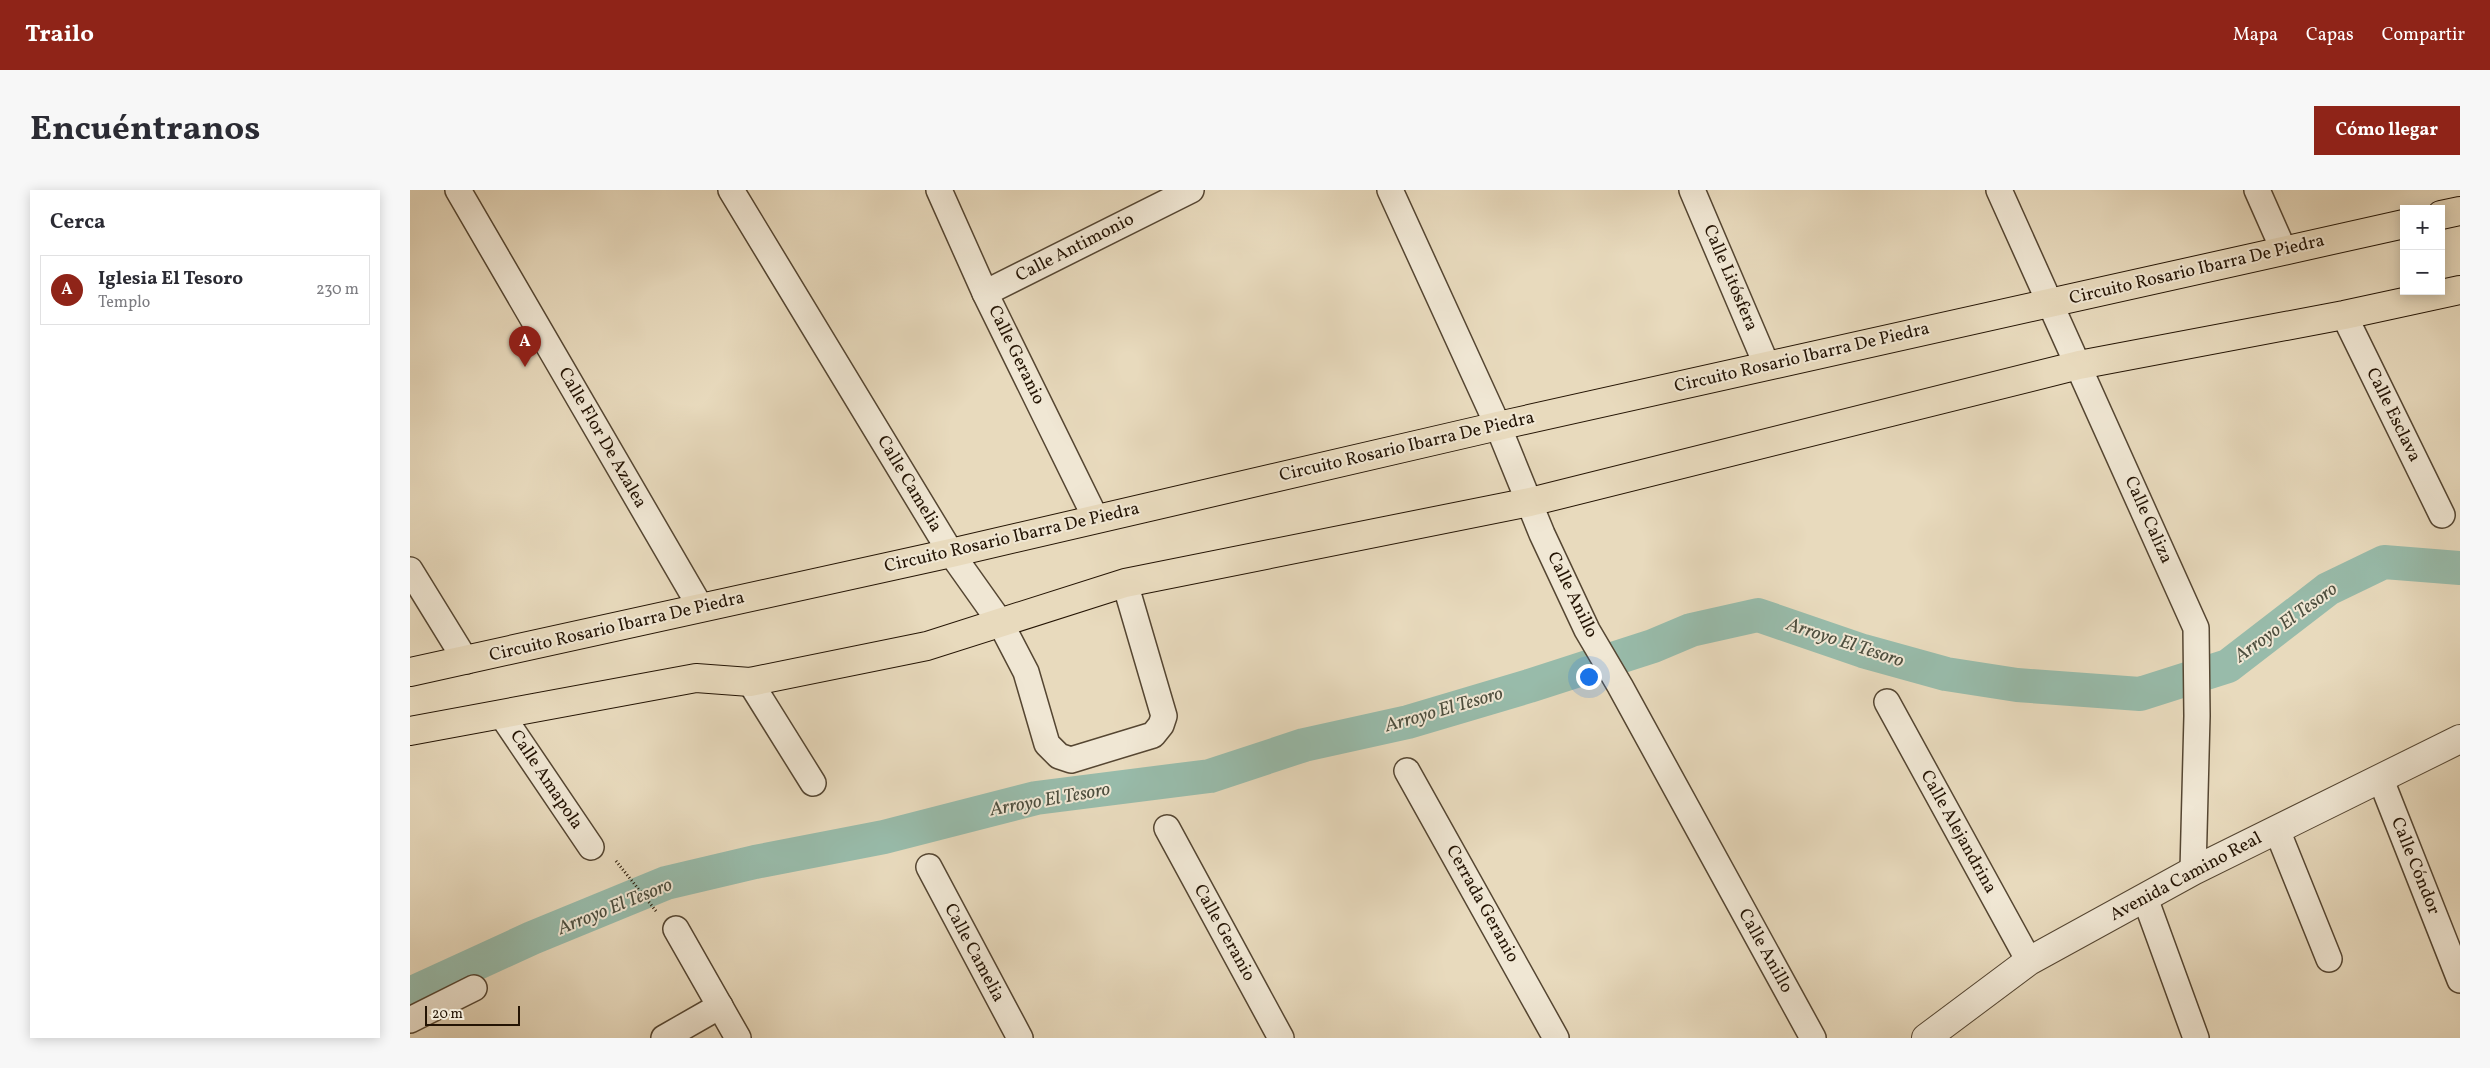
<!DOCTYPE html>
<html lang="es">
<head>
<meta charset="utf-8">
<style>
	:root { --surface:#fff; --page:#f7f7f7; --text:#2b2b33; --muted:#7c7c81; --line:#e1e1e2; --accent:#8f2418 }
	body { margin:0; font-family:Vollkorn,serif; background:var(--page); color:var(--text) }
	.controls { position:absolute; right:15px; top:15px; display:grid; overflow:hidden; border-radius:0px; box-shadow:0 2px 12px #0003 }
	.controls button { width:45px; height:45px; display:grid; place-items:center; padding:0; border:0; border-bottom:1px solid var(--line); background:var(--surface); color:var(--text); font:25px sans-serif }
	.scale { position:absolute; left:15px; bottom:12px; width:95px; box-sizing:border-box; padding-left:5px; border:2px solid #241404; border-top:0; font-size:14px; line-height:18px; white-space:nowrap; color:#241404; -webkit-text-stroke:4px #f0e7d4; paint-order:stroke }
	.you { position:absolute; left:1178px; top:486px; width:18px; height:18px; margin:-12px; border:4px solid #fff; border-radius:50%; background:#1a73e8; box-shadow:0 0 0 8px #1a73e833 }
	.badge { display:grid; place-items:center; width:32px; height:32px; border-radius:50%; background:var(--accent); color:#fff; font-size:16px; font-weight:700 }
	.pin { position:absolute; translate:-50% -41px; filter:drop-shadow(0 1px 2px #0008) }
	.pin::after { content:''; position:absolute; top:26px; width:18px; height:15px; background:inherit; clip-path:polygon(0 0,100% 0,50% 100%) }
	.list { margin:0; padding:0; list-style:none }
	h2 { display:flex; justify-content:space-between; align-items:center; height:65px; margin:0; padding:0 20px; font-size:21px }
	h2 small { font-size:16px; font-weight:400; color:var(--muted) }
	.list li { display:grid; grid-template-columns:32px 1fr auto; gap:15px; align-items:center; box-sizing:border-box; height:70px; margin:0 10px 10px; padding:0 10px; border:1px solid var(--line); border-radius:0px }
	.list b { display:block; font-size:19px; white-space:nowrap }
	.list p { margin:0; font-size:16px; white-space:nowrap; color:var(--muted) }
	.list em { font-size:16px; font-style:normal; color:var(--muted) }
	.map { position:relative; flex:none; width:2050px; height:848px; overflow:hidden; border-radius:0px }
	header { display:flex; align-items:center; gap:30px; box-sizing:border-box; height:70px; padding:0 25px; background:var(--accent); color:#fff }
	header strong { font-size:24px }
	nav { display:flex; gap:28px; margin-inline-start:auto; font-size:18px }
	.intro { display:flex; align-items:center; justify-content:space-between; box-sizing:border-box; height:120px; padding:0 30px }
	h1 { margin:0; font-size:35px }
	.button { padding:12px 22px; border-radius:0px; background:var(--accent); color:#fff; font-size:18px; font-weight:700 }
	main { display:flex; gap:30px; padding:0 30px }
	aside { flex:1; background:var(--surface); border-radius:0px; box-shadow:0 2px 12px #0003 }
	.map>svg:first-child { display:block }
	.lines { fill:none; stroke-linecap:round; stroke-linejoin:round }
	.canal { stroke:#98bbaa; stroke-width:34 }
	.minor-casing { stroke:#554632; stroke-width:28 }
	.tertiary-casing { stroke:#554632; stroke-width:30 }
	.primary-casing { stroke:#241404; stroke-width:30 }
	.path { stroke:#241404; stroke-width:3; stroke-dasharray:1 2.5; stroke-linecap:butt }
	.minor { stroke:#f0e7d4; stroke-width:25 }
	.tertiary { stroke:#f0e7d4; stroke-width:28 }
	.primary { stroke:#e8dabd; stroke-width:28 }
	.labels { text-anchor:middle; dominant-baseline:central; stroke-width:4; stroke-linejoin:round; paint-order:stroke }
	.street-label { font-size:18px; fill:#241404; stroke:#f0e7d4 }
	.water-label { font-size:19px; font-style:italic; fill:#4d4e3e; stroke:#f0e7d4 }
</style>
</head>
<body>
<header>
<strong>Trailo</strong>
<nav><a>Mapa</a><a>Capas</a><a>Compartir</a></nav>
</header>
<div class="intro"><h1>Encuéntranos</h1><a class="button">Cómo llegar</a></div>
<main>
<aside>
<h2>Cerca<small></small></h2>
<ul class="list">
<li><span class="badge">A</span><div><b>Iglesia El Tesoro</b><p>Templo</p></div><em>230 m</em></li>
</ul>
</aside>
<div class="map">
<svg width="2050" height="848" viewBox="0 0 2050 848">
	<rect width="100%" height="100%" fill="#e8dabd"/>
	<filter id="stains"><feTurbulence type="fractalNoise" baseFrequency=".004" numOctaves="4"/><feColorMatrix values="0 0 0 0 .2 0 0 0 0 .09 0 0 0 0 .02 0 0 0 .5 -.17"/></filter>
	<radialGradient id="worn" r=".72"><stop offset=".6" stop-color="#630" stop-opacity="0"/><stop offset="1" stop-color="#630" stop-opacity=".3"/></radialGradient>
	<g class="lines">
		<polyline class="canal" points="0,804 122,748 256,693 345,672 474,647 626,608 800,586 894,555 998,532 1119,496 1243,456 1281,440 1348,425 1453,461 1536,484 1607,495 1730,504 1818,476 1918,399 1974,372 2050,378"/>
		<g class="minor-casing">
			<g id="minor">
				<polyline points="48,0 291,418"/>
				<polyline points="321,0 541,363 590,432 616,482 637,554 649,566 661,570 743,545 751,535 754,526 715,393"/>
				<polyline points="529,0 575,103 686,329"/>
				<polyline points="980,0 1088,236 1132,344 1177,440 1210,496 1403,848"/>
				<polyline points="1282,0 1357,176"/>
				<polyline points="1589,0 1786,438 1787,526 1783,681"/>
				<polyline points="1847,0 1874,61"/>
				<polyline points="575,103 781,0"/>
				<polyline points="1934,125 2032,325"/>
				<polyline points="0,380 56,471"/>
				<polyline points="340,492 403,593"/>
				<polyline points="1477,512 1619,771"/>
				<polyline points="91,524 181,657"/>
				<polyline points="997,581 1146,848"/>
				<polyline points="1971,590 2050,790"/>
				<polyline points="757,638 871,848"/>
				<polyline points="1867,640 1919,769"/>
				<polyline points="519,677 610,848"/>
				<polyline points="1735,708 1786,848"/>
				<polyline points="266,739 328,848"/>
				<polyline points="0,830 64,798"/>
				<polyline points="254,848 310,816"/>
			</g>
		</g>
		<g class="tertiary-casing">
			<polyline id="tertiary" points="1516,848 1619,771 1783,681 2050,549"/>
		</g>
		<g class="primary-casing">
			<g id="primary">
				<polyline points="2031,25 2050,21"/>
				<polyline points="0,482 541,363 1088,236 1994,34"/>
				<polyline points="0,541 286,488 340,492 517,456 715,393 1120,312 1669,175 1934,125 2050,100"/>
			</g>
		</g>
		<polyline class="path" points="206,671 246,721"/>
		<use href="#minor" class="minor"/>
		<use href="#tertiary" class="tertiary"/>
		<use href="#primary" class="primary"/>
	</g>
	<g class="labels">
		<g class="street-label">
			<text transform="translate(665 58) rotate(-27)">Calle Antimonio</text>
			<text transform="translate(1787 80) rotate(-13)">Circuito Rosario Ibarra De Piedra</text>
			<text transform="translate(1320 88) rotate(67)">Calle Litósfera</text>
			<text transform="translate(606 165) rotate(64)">Calle Geranio</text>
			<text transform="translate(1392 168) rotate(-13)">Circuito Rosario Ibarra De Piedra</text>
			<text transform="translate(1983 225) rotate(64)">Calle Esclava</text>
			<text transform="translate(192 248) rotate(60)">Calle Flor De Azalea</text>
			<text transform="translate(997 257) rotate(-13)">Circuito Rosario Ibarra De Piedra</text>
			<text transform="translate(499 294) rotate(59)">Calle Camelia</text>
			<text transform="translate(1738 330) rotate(66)">Calle Caliza</text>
			<text transform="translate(602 348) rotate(-13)">Circuito Rosario Ibarra De Piedra</text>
			<text transform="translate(1162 405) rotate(64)">Calle Anillo</text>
			<text transform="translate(207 437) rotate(-13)">Circuito Rosario Ibarra De Piedra</text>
			<text transform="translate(136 590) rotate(56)">Calle Amapola</text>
			<text transform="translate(1548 642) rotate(61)">Calle Alejandrina</text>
			<text transform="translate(2005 676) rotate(68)">Calle Cóndor</text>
			<text transform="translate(1776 687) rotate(-28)">Avenida Camino Real</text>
			<text transform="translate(1072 714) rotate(61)">Cerrada Geranio</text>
			<text transform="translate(814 743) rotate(61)">Calle Geranio</text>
			<text transform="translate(1355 761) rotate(61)">Calle Anillo</text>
			<text transform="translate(564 763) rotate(62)">Calle Camelia</text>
		</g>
		<g class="water-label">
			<text transform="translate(1876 433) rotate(-36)">Arroyo El Tesoro</text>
			<text transform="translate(1435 453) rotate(18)">Arroyo El Tesoro</text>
			<text transform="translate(1034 520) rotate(-16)">Arroyo El Tesoro</text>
			<text transform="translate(640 610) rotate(-10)">Arroyo El Tesoro</text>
			<text transform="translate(205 717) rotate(-22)">Arroyo El Tesoro</text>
		</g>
	</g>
	<rect width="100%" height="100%" filter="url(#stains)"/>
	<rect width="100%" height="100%" fill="url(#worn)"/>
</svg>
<div class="controls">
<button>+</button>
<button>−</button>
</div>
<div class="scale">20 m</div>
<div class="you"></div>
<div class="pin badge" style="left:115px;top:177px">A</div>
</div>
</main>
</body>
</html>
